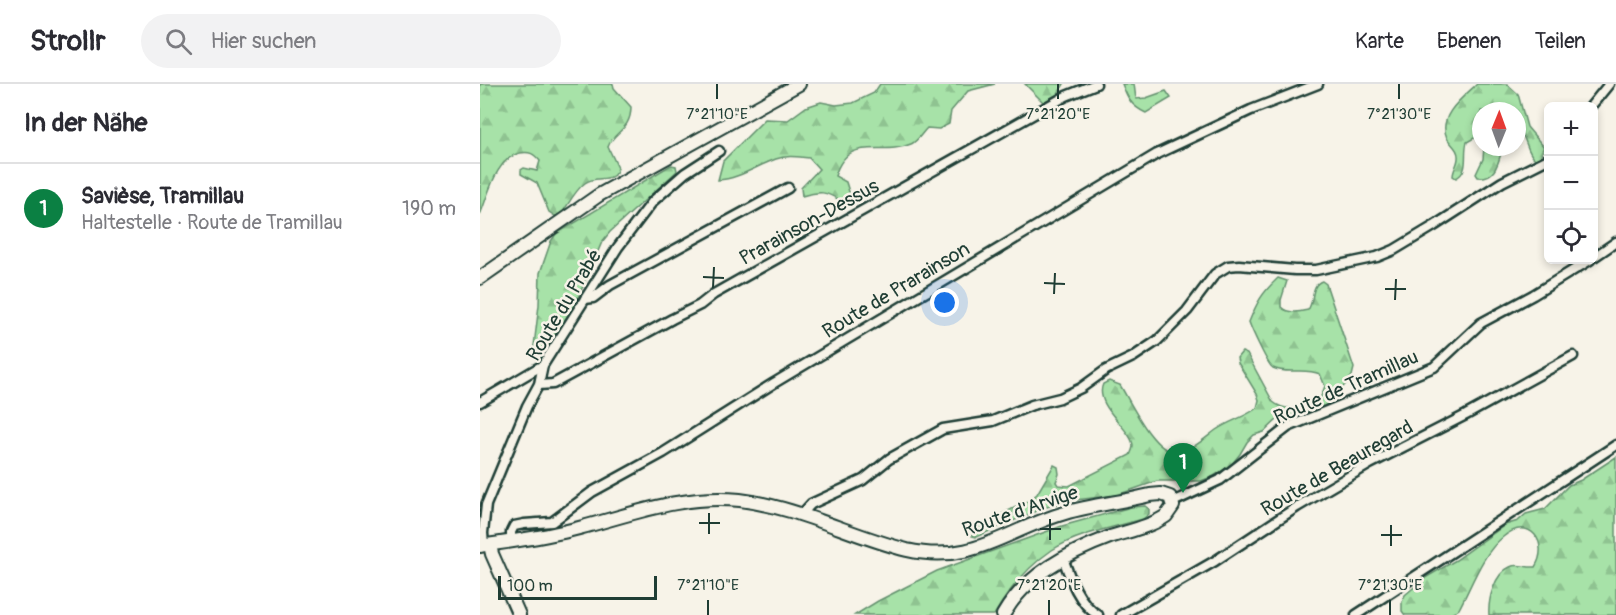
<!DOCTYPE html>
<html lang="de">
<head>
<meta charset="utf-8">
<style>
	:root { --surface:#fff; --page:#f2f2f3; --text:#2b2b33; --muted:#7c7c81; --line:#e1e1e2; --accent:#0b8043 }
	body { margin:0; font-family:Pangolin,sans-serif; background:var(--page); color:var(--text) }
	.controls { position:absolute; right:18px; top:18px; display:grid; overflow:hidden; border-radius:9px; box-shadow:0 3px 9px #0003 }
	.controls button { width:54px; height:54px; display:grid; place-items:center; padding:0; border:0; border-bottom:2px solid var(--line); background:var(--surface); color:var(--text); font:30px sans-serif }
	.compass { position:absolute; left:992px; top:18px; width:54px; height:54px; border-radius:50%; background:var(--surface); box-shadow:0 3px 9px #0003; rotate:1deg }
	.scale { position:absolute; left:18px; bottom:15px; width:159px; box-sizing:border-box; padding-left:6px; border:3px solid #1f3d34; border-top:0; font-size:16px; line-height:21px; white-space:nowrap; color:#1f3d34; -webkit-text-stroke:4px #f7f3e8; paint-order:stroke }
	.you { position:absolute; left:465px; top:219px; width:21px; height:21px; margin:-15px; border:4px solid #fff; border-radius:50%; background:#1a73e8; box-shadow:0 0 0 9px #1a73e833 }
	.badge { display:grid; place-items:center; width:39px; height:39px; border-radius:50%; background:var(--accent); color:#fff; font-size:20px; font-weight:700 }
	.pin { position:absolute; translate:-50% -50px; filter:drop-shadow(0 2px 3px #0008) }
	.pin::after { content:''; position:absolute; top:32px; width:21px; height:18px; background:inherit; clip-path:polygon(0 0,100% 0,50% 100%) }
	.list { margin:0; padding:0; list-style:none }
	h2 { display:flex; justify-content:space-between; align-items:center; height:78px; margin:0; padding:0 24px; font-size:26px }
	h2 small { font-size:20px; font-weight:400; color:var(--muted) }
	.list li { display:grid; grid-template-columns:39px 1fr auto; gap:18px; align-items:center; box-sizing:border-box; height:90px; padding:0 24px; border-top:2px solid var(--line) }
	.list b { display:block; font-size:22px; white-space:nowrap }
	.list p { margin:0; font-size:20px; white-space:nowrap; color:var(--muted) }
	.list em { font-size:20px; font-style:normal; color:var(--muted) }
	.icon { flex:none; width:33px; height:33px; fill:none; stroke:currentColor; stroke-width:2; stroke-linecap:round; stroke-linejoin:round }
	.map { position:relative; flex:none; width:1136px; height:531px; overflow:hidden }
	header { display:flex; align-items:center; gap:36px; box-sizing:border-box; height:84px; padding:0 30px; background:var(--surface); border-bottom:2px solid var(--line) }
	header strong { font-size:28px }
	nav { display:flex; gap:33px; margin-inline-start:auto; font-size:21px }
	.search { width:420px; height:54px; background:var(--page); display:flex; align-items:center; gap:15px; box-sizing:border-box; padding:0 21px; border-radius:33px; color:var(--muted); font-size:22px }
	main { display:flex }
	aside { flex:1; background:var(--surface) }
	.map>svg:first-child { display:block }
	.forest { fill:url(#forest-firs); stroke:#63906e; stroke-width:1.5 }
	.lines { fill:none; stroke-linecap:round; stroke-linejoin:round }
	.street-casing { stroke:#1f3d34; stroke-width:13 }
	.secondary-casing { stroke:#1f3d34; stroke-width:16 }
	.street { stroke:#f7f3e8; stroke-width:8 }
	.secondary { stroke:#f7f3e8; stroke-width:12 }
	.ticks { fill:none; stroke:#1f3d34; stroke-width:2 }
	.labels { text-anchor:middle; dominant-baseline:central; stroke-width:5; stroke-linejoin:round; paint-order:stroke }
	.street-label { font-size:20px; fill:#1f3d34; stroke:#f7f3e8 }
	.ticks-label { font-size:15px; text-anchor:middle; fill:#1f3d34; stroke:#f7f3e8; stroke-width:5; stroke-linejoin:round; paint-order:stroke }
</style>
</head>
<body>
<header>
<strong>Strollr</strong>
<div class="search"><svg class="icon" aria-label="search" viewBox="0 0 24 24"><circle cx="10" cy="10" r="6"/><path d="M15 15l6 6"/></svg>Hier suchen</div>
<nav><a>Karte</a><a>Ebenen</a><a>Teilen</a></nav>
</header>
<main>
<aside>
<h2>In der Nähe<small></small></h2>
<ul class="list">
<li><span class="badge">1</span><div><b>Savièse, Tramillau</b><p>Haltestelle · Route de Tramillau</p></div><em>190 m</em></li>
</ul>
</aside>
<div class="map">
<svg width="1136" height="531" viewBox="0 0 1136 531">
	<defs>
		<pattern id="forest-firs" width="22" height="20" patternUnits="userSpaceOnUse" patternTransform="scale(1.5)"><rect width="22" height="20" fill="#a7e2a8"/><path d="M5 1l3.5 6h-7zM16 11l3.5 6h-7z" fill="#8fc391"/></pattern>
	</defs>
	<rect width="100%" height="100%" fill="#f7f3e8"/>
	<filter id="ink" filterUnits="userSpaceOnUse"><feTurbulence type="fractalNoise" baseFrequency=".0167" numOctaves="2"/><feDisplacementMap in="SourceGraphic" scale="12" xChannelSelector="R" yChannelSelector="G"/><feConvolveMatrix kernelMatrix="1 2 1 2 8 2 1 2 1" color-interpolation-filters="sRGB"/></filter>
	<g filter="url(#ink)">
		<g class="forest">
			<path d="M0,0h133l1,4 17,19c0,24 -18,24 -23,40l10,21c-5,17 -22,6 -33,15 -10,7 -17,22 -24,32l-6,1 -6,-4 -12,-29 -16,-9v-4l3,-2 13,3 3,-10c-6,-7 -10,-10 -20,-8 -25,6 -31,41 -40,62z"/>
			<path d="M400,0h115l-27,7 -17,20 -2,13 -10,5 -12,-1c-5,5 -10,14 -16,16 -30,13 -63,-11 -76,32l11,6 4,13 -9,6c-16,-10 -20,-10 -39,-5l-1,-8 18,-19 -10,-11c-11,-1 -22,-3 -33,1 -20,7 -37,20 -58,21l5,-19 42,-42 23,1 18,-13 15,-5 15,3 17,-2 21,-10z"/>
			<polygon points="545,0 584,0 574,16 563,18"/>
			<path d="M642,0h12l2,15 10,-1 20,-7 5,7 -25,15c-15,-7 -18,-14 -24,-29z"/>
			<path d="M997,0h30l11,10 9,33 17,20 -4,12h-5c-8,-6 -8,-19 -14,-26l-4,-1v-21h-36v29l-7,-2 -7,4c-4,13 3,29 -11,36l-3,-2c0,-6 5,-12 5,-18 1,-9 -7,-13 -11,-20 -10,-22 16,-41 30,-54z"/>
			<path d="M1004,63h19c-5,14 -6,32 -25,30l-2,-3 7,-15z"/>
			<polygon points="191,81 196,82 197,87 130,148 122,158 90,232 61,278 58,278 53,270 59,221 60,189 71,157 76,150"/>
			<path d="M798,194l9,3 -6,19v7c7,7 18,5 27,3 7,-10 2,-25 14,-29l4,3 28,84 -2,8 -20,25 -8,5 -46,13 -14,13 -10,3 -7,7 -7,12 -9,11 -17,11 -13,5h-44l-40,14 -50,6 -24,7 -67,29 -4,-1v-7l56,-28 9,-7 17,-29 4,2 1,7 -3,8 2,3 11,1 61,-31c1,-2 3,-7 3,-9 0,-16 -40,-40 -30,-62l6,-3 11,4c10,16 33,67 55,67 16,0 30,-14 41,-22 13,-9 29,-13 41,-22l2,-8 -2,-6 -19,-31 -1,-5 5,-6 5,2 26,48c13,11 33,6 47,-3l5,-13 -5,-12c-9,-4 -18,-3 -28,-3 -5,0 -15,-1 -19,-3 -5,-2 -22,-40 -24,-46 8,-20 13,-29 29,-44z"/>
			<path d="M1136,373v158h-127c-1,-15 5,-41 21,-48 8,-4 16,1 25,0 15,-23 -5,-53 -32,-30 -21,17 -31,48 -44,72l-9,6h-45l-3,-4v-9l3,-7 20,-17 31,-18 49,-35 13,-4 8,-7 19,-5 24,-24 12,-5z"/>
			<path d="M665,422l4,3v5l-6,5c-28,8 -67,15 -91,31 -25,17 -43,39 -58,65h-139l23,-14 59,-30 125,-45 69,-19z"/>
		</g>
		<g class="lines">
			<g class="street-casing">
				<g id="street">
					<polyline points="1111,22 1129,0"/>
					<polyline points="1114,173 1136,158"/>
					<polyline points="105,215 113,214 130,201 308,104"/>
					<polyline points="59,301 73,300 192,235 220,221 234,210 586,12 616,0"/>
					<polyline points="0,318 63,281"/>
					<polyline points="693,418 740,396 808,343 954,283 1001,239 1053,211 1110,176"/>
					<polyline points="321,431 331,420 383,396 409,375 463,345 513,337 552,321 580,314 601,304 626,286 653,273 677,257 707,227 735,190 748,182 759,181 815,186 836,186 897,173 914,166 954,142 1022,98 1068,75"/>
					<polyline points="31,457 31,448 34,442 44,440 72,438 112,408 183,369 294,299 677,70 771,26 838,0"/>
					<polyline points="4,461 3,449 6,421 47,322 59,300 63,281 138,163 173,117 205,89 239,67"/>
					<path d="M583,474c7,20 16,46 35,57"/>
					<polyline points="641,531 735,477 817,423 890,380 986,331 1093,272"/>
					<polyline points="876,531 1136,361"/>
				</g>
			</g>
			<g class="secondary-casing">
				<g id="secondary">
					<polyline points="0,194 119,111 319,0"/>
					<polyline points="10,461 12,470 39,531"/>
					<path d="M0,462c33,-5 67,-9 99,-18 54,-14 105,-34 161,-28 58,7 111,36 167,50 67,15 98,-20 158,-37 27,-8 57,-11 85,-18l11,-1 9,3 3,9 -7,10c-16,11 -38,15 -56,21 -43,16 -84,38 -107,78"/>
				</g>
			</g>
			<use href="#street" class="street"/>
			<use href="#secondary" class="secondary"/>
		</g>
	</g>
	<path class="ticks" d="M237,15v-15M578,15v-15M919,15v-15M223,193l21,1M564,199l21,1M233,204l1,-21M905,205h21M574,210l1,-21M915,216l1,-21M219,439h21M560,445h21M229,450v-21M901,451h21M570,456v-21M911,462v-21M228,531v-15M569,531v-15M910,531v-15"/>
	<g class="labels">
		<g class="street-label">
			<text transform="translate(329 138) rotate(-29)">Prarainson-Dessus</text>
			<text transform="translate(416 206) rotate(-31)">Route de Prarainson</text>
			<text transform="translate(84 221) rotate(-59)">Route du Prabé</text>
			<text transform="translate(866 303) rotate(-24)">Route de Tramillau</text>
			<text transform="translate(857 384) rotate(-30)">Route de Beauregard</text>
			<text transform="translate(540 427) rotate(-19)">Route d'Arvige</text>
		</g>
	</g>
	<g class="ticks-label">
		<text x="237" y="35">7°21'10"E</text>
		<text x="578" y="35">7°21'20"E</text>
		<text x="919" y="35">7°21'30"E</text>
		<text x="228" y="506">7°21'10"E</text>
		<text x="569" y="506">7°21'20"E</text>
		<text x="910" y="506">7°21'30"E</text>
	</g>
</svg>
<div class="controls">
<button>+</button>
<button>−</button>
<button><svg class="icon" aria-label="locate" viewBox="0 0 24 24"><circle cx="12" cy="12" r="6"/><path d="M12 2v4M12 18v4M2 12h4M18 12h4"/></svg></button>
</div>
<svg class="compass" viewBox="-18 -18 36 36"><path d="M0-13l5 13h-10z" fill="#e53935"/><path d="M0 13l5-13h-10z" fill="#7c7c81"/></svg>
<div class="scale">100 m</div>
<div class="you"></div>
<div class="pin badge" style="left:703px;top:409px">1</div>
</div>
</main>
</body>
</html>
